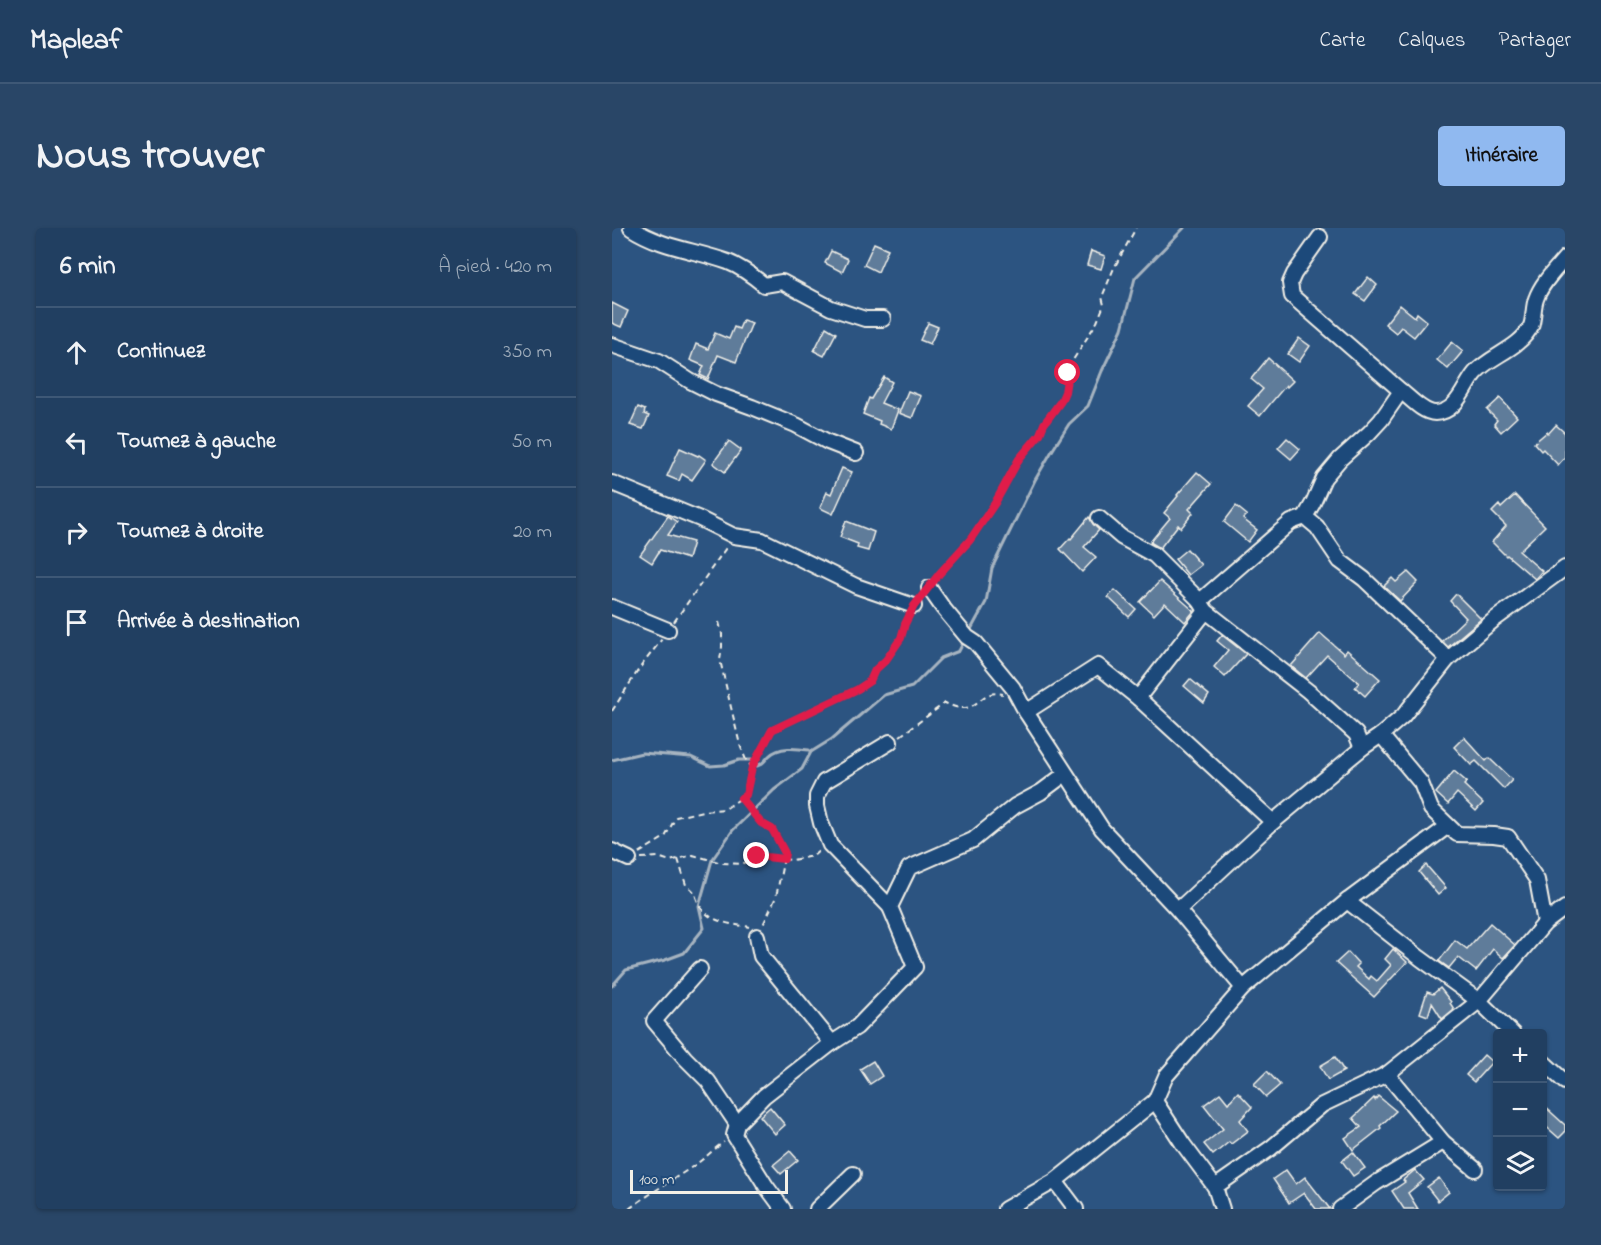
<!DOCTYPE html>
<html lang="fr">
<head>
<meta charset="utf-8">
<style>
	:root { --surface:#213f61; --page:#294667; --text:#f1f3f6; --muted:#a2afbd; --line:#3e5876; --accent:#90b9f0 }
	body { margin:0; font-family:"Indie Flower",sans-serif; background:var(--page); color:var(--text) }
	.controls { position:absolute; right:18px; bottom:18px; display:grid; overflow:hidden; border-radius:6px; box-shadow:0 2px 4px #0004 }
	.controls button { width:54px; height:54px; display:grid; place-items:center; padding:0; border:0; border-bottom:2px solid var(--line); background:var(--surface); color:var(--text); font:30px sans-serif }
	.scale { position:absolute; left:18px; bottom:15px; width:158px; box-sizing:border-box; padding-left:6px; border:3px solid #f4f1e8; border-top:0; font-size:16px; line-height:21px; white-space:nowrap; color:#f4f1e8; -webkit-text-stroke:4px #1f4a7a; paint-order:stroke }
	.stop { position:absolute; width:18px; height:18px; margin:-14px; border:4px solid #e11d48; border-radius:50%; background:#fff }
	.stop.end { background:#e11d48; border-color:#fff; box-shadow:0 2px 6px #0008 }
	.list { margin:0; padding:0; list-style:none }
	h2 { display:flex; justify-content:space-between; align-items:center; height:78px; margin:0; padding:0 24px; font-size:26px }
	h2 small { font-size:20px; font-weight:400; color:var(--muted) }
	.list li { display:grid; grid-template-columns:39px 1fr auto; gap:18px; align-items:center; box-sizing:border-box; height:90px; padding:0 24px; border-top:2px solid var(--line) }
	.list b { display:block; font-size:22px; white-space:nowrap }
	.list em { font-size:20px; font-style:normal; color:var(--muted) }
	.icon { flex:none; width:33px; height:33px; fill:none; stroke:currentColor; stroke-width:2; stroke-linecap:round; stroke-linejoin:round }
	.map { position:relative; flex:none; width:953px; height:981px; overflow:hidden; border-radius:6px }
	header { display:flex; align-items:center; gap:36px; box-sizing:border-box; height:84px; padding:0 30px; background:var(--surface); border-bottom:2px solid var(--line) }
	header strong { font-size:28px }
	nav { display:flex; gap:33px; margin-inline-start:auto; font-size:21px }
	.intro { display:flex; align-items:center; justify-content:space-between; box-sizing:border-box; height:144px; padding:0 36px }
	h1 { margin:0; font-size:42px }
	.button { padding:15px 27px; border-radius:6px; background:var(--accent); color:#111; font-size:21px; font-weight:700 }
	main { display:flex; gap:36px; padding:0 36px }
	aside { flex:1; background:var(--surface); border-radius:6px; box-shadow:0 2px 4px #0004 }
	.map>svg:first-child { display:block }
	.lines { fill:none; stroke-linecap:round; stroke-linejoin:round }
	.stream { stroke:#a7b4c0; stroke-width:3 }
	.building { fill:#5e7b9a; stroke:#f4f1e8; stroke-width:1.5 }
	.minor-casing { stroke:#f4f1e8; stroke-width:18 }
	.path { stroke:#f4f1e8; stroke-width:2; stroke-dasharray:6 4.5; stroke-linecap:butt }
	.minor { stroke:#1f4a7a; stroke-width:14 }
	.route { stroke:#e11d48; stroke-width:8 }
</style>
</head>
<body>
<header>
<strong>Mapleaf</strong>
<nav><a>Carte</a><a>Calques</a><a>Partager</a></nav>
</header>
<div class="intro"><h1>Nous trouver</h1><a class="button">Itinéraire</a></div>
<main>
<aside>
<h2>6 min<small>À pied · 420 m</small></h2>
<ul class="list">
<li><svg class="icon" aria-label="ahead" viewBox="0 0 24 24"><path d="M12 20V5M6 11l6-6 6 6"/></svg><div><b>Continuez</b></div><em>350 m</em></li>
<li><svg class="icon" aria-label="left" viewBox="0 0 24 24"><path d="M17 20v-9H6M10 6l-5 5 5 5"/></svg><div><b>Tournez à gauche</b></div><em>50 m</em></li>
<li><svg class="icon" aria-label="right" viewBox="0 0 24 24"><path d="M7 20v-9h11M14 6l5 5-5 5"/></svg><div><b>Tournez à droite</b></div><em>20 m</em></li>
<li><svg class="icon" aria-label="arrive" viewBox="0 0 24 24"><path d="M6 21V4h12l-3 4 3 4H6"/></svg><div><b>Arrivée à destination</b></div></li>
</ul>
</aside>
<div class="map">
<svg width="953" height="981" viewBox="0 0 953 981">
	<rect width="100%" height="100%" fill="#2c5481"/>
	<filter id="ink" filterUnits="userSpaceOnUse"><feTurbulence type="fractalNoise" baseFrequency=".0167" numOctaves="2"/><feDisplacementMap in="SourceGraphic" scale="12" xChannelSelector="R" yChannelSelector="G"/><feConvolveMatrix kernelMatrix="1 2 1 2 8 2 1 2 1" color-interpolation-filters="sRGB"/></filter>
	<g filter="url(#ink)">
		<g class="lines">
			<g class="stream">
				<polyline points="357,405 374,374 380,340 423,252 440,223 457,196 476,178 490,143 510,101 523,50 572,0"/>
				<path d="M0,532l30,-7 49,4 19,9 14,-1 15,-5h17l1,6c7,-2 7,-5 12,-10 10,-10 27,-8 40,-6l2,2"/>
				<polyline points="0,758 14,742 53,732 72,725 92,700 87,678 100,632 121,602 162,562 190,541 199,524 220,511 272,467 300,459 329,430 347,423 352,413"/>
			</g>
		</g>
		<g class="building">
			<polygon points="262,15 276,21 266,44 252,37"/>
			<polygon points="219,23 236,31 230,44 213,35"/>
			<polygon points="479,23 493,28 489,41 475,37"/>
			<polygon points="756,49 765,57 753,73 743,66"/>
			<polygon points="0,75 16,83 9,99 0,95"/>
			<polygon points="788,77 803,89 805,85 815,93 802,109 789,99 784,105 773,96"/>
			<polygon points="131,92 140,95 124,134 106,127 96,151 88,147 92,138 78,132 84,116 96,121 103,105 117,111 122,99 127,101"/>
			<polygon points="316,95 326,99 318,116 308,112"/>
			<polygon points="214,99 224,105 212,128 202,123"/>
			<polygon points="687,110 698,118 687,134 676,126"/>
			<polygon points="840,114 851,123 836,141 825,132"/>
			<polygon points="656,130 681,153 675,159 674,157 648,188 636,178 651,161 639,151"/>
			<polygon points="272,149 280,154 269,175 286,182 279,201 267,196 268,193 251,186 257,170 259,171"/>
			<polygon points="296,163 309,168 300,190 287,185"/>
			<polygon points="888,170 905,189 889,204 882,196 885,192 875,182"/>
			<polygon points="26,179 33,182 32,186 37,188 31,201 18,197"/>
			<polygon points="944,197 953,205 953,229 946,237 931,221 929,223 922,215 935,204 936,206"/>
			<polygon points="675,210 688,221 679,231 666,220"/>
			<polygon points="117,213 129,222 113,244 101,235"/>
			<polygon points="68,220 86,228 87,227 94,232 80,252 70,246 67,253 55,248"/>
			<polygon points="230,240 240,244 221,286 208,280 215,264 219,266"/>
			<polygon points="585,244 599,256 577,281 581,285 569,300 566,297 548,320 538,314 558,290 552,285 566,268 565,267"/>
			<polygon points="903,267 933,298 907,323 930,343 923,351 895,327 894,328 880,314 894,298 880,284 887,277 889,280"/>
			<polygon points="624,278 635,287 631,291 645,302 636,314 612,294"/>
			<polygon points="56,288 65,294 56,307 81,314 76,331 48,322 40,335 28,327"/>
			<polygon points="477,289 481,296 487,302 472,319 484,329 470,344 448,321 458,310 459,311"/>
			<polygon points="234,293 262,304 256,323 245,320 246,316 228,309"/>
			<polygon points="575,321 589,337 576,347 563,331"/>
			<polygon points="796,344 806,354 788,373 772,358 780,350 784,354"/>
			<polygon points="548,353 582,383 573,394 553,375 542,387 528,374"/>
			<polygon points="503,362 524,381 517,389 496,369"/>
			<polygon points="844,366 869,391 836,419 830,413 854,390 838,373"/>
			<polygon points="708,405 732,426 735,422 768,451 753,468 743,459 747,455 715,427 694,450 679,438"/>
			<polygon points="610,407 634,426 613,449 602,439 616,422 605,413"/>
			<polygon points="578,451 597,467 592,475 572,458"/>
			<polygon points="852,509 874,533 877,530 900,552 892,561 864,533 859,537 842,519"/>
			<polygon points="842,543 855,554 852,557 871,575 864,583 845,565 836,576 824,565"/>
			<polygon points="814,637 834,660 826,667 807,644"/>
			<polygon points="878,695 903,717 891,730 881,721 864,743 846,729 837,740 827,733 843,712 855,721"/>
			<polygon points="781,721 795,734 762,769 724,735 736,724 747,736 744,739 757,751 759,748 765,753 779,737 773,731"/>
			<polygon points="828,760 839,774 838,775 842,781 830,791 820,775 816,788 808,785 815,764 821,766"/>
			<polygon points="872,827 880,834 862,854 854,847"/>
			<polygon points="723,829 732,843 716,852 708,838"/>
			<polygon points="261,833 270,848 258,856 248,841"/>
			<polygon points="655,843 668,857 654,869 642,856"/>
			<polygon points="626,864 640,879 628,892 636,903 619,916 617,914 601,927 592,916 611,901 592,877 608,865 616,875"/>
			<polygon points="766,868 784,883 768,898 769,900 741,922 733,910 749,899 741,890 762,870 763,872"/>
			<polygon points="930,876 953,897 953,904 947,910 930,895"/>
			<polygon points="158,879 173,897 163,906 148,888"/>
			<polygon points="178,923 186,932 169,946 161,937"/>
			<polygon points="741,924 753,940 741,948 730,933"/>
			<polygon points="674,942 684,956 693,949 718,981 704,981 692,965 677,975 661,951"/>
			<polygon points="803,942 812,952 796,965 806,981 792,981 780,963 793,954 791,952"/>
			<polygon points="827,950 837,964 826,973 815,959"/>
		</g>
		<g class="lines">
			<g class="minor-casing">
				<g id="minor">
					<path d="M19,0c31,20 64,22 97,34 13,5 25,14 36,23l18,-3 49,26 34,11h18"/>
					<polyline points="708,9 682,46 678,55 680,68 789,163"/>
					<polyline points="0,117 47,133 78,153 104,166 140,179 184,197 216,214 244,225"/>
					<polyline points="0,255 88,291 122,308 150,312 244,358 302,378"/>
					<polyline points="693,289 705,299 728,333 752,351 836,431"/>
					<polyline points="487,290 509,309 542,327 588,373 594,383 696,463 744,506 750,520"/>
					<polyline points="317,360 331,380 355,409 364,415 401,460 414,484 490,601 566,682 631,760"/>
					<path d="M588,373l91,-79 14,-5 8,-14 11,-25 16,-19 29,-26 12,-13 20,-29c9,7 22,22 34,22 22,0 29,-27 40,-40 16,-18 45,-24 56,-47 3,-8 2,-19 5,-27 5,-15 19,-29 29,-41"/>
					<polyline points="0,379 56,402"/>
					<polyline points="526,470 594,383"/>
					<polyline points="414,484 486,438 526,470 661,594"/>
					<polyline points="769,507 809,555 819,581 845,606 882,607 896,609 925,652 933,695"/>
					<polyline points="0,623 17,631"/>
					<polyline points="735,673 808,730 867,773 901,806"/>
					<polyline points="278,679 218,617 209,595 205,578 205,568 212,554 278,514"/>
					<polyline points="566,682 661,594 750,520 769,507 791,488 836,431 883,391 953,340"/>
					<polyline points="145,708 149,728 220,815"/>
					<polyline points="88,741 42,793 73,830 96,853 125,896"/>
					<polyline points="930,833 953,854"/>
					<polyline points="775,846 831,914 863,941"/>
					<polyline points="543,873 571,916 603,959 610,981"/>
					<polyline points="443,953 464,981"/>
					<polyline points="603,959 659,920 710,877 775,846 867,773 933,695 953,680"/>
					<polyline points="171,981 154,958 122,907 125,896 152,868 220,815 245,799 303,739 278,679 297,640 361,612 403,578 429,564 453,546"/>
					<polyline points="205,981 241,946"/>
					<polyline points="393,981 443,953 543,873 554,848 631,760 735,673 836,598"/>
					<polyline points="728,981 764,955 831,914"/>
				</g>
			</g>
			<g class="path">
				<polyline points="324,351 358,312 383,275 407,231 427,206 432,196 449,173 453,164 456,145 461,132 485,94 492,77 490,69 502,40 524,0"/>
				<polyline points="62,394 116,317"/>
				<polyline points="107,394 110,406 110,419 108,432 117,471 128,517 134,532 140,539"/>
				<polyline points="0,483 27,441 50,411"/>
				<path d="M288,508l45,-33c36,17 30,-15 58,-9"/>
				<polyline points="129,570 134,567 140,539 161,502 246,461 258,453 263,442 274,432 289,410 293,396 296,389"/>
				<polyline points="27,625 53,609 64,589 91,583 113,581 129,570 149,595 160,601 173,625 164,669 151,697"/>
				<polyline points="29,630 46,629 58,633 81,627 110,635 130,636 145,628 180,632 201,628 208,622"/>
				<path d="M66,631l8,26c12,8 7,8 13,19 9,19 33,20 51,23"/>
				<path d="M17,981c21,-16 44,-29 66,-44 10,-7 19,-16 29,-23"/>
			</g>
			<use href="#minor" class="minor"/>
		</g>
	</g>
	<g class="lines" filter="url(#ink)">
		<polyline class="route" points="145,628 172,631 173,625 160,601 149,595 129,570 134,567 140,539 160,502 246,461 258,453 263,442 274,432 289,410 293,396 302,378 328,345 358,312 383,275 407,231 428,206 432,196 449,173 453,164 456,145"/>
	</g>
</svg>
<div class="controls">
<button>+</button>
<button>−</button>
<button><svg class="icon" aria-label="layers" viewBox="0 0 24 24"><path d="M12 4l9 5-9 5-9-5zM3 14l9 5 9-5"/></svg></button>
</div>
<div class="scale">100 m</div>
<div class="stop" style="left:456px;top:145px"></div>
<div class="stop end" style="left:145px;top:628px"></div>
</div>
</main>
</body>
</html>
